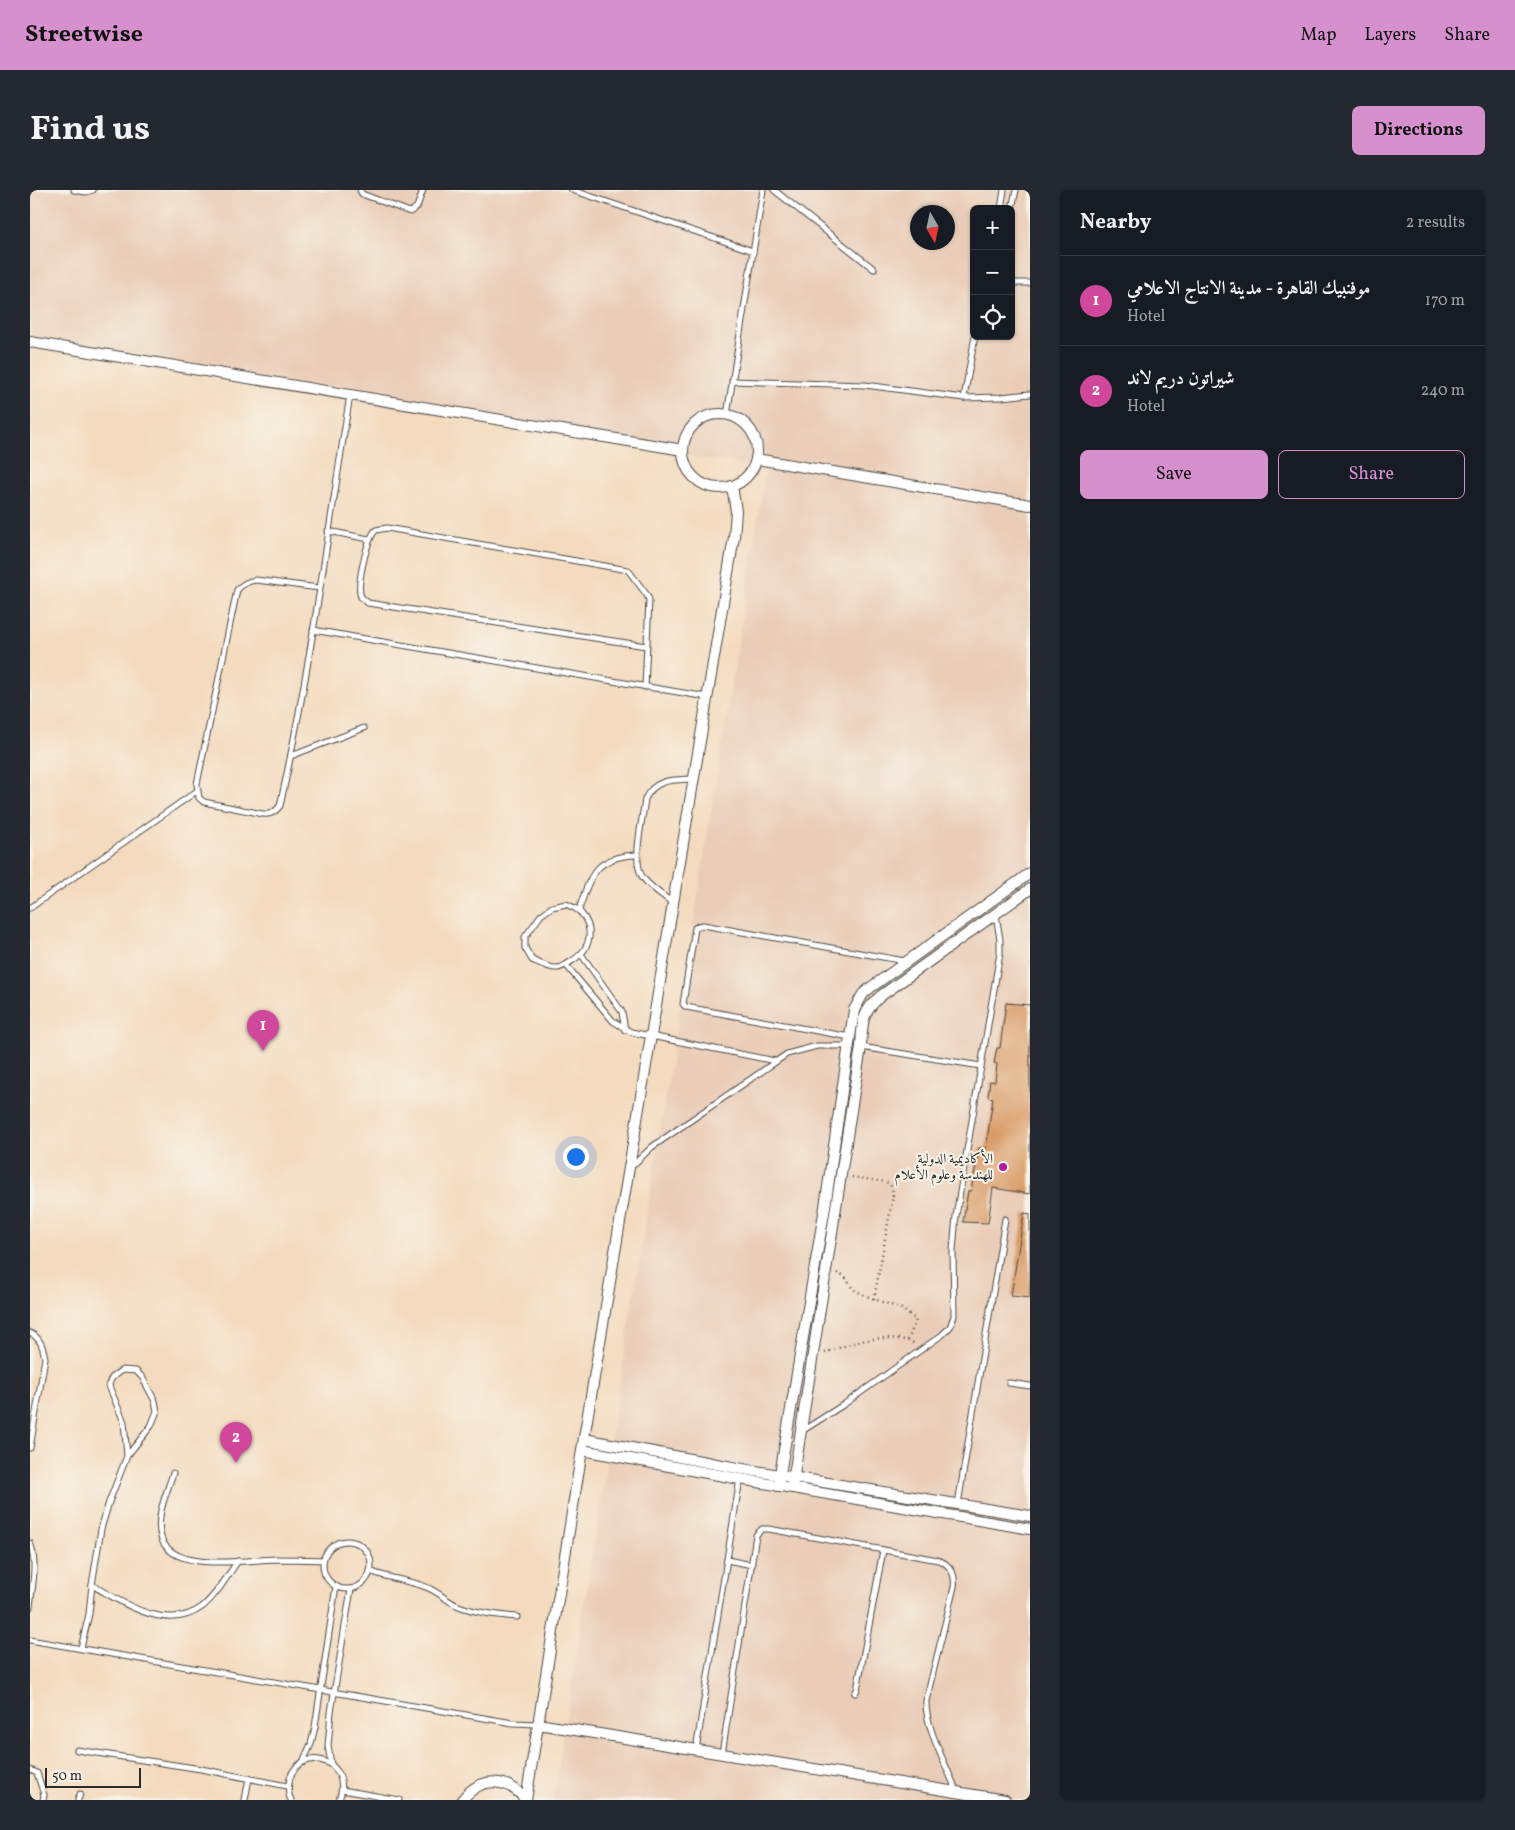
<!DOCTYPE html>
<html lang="en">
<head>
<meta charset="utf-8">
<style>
	:root { --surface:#171b24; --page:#242831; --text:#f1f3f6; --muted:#9ea1a6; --line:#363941; --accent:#d690ce }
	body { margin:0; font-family:Vollkorn,Amiri,serif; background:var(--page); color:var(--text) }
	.controls { position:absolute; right:15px; top:15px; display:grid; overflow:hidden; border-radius:8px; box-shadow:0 1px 4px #0004 }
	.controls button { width:45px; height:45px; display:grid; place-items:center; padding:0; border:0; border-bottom:1px solid var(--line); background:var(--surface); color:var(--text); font:25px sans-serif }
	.compass { position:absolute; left:880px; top:15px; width:45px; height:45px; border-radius:50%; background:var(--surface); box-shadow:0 1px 4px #0004; rotate:171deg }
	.scale { position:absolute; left:15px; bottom:12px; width:96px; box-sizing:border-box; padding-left:5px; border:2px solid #2b2b2b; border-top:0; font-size:14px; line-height:18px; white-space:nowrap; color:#2b2b2b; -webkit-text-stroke:4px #f7f3e8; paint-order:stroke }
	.you { position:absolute; left:545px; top:966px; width:18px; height:18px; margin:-12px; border:4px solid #fff; border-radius:50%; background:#1a73e8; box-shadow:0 0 0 8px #1a73e833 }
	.badge { display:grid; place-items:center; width:32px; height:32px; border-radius:50%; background:var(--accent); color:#fff; font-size:16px; font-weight:700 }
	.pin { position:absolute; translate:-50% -41px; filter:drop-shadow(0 1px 2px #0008) }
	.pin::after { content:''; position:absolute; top:26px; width:18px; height:15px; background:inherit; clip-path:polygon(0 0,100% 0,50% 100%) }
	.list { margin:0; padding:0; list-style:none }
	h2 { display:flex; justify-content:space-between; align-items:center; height:65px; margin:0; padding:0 20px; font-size:21px }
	h2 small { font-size:16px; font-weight:400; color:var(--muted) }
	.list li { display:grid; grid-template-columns:32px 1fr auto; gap:15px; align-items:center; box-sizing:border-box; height:90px; padding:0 20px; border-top:1px solid var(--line) }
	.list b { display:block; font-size:19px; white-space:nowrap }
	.list p { margin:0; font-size:16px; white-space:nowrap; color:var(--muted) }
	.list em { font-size:16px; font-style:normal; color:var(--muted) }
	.actions { display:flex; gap:10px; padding:15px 20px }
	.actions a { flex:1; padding:11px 0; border:1px solid var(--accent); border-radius:8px; text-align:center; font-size:18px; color:var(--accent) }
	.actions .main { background:var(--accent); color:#111 }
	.icon { flex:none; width:28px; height:28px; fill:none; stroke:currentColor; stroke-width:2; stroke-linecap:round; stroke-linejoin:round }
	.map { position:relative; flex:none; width:1000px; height:1610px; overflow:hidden; border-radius:8px }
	header { display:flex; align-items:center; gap:30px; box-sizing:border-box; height:70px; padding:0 25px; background:var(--accent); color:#111 }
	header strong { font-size:24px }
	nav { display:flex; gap:28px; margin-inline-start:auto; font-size:18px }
	.intro { display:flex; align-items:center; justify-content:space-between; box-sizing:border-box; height:120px; padding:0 30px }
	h1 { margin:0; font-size:35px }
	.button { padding:12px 22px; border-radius:8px; background:var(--accent); color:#111; font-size:18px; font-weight:700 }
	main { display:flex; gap:30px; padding:0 30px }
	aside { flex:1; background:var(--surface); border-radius:8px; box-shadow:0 1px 4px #0004 }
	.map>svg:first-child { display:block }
	.built { fill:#eacdb8; fill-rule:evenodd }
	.building { fill:#da9d69 }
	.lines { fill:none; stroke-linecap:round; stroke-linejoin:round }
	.service-casing { stroke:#494541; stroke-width:7 }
	.minor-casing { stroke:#494541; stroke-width:12 }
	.path { stroke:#494541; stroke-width:2.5; stroke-dasharray:1 4; stroke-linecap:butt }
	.service { stroke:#fff; stroke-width:5 }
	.minor { stroke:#fff; stroke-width:10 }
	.poi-dot { fill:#b5179e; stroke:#f7f3e8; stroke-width:2 }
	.labels { text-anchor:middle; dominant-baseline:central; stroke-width:4; stroke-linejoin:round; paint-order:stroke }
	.poi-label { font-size:14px; fill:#2b2b2b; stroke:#f7f3e8; text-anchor:end }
</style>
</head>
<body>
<header>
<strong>Streetwise</strong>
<nav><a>Map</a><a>Layers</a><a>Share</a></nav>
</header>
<div class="intro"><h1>Find us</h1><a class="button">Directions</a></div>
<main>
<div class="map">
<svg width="1000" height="1610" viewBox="0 0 1000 1610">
	<rect width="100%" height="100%" fill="#f7f3e8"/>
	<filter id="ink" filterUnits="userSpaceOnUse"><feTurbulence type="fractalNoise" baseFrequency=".02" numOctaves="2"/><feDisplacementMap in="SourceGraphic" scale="10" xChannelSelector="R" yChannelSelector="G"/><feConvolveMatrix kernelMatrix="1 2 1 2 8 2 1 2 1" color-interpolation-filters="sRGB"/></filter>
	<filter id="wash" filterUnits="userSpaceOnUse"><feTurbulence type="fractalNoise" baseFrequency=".0096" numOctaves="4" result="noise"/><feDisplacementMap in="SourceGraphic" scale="20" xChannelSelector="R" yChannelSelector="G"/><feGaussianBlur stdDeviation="1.12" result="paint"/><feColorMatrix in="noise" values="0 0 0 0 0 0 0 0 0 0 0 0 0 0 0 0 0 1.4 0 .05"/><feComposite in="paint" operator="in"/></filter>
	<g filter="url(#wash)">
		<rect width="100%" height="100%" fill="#f4dbbf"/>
		<path class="built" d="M0,0h1000v1610h-477l213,-1331 -736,-124zM944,19h37v127h-37zM888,22h30v30h-30z"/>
		<g id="blocks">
			<g class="building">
				<polygon points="976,813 1000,815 1000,1004 963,998 958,1033 933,1032 938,1001 941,1001 949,958 956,958 963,908 958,907 960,891 965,892 967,874 964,873 967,858 970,858"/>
				<polygon points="994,1023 1000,1024 1000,1108 981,1106"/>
			</g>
		</g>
	</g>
	<g filter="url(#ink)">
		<use href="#blocks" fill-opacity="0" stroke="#494541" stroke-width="1"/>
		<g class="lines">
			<g class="service-casing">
				<g id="service">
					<polyline points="44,0 56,2 63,0"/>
					<polyline points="330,0 332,4 380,22 387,17 393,0"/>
					<polyline points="542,0 723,61"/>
					<polyline points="744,0 844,79"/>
					<polyline points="971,19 974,0"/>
					<polyline points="981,23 986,0"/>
					<polyline points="981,93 1000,93"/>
					<polyline points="702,191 835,195 934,208 971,207 1000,204"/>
					<polyline points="934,208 945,146"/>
					<polyline points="697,225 733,0"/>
					<polyline points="298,341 339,349"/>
					<path d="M289,398l-63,-8c-8,1 -14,4 -19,10l-40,194 2,14 5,4 59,12c8,1 12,-2 17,-8 30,-135 48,-274 70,-411"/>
					<polyline points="283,440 677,507"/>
					<path d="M615,497l4,-87 -2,-5 -19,-25 -241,-42 -11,2c-9,8 -20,56 -15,67l7,6 278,43"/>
					<polyline points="261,566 334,538"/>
					<path d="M643,713c-11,-8 -22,-15 -30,-25 -12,-16 0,-60 2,-79 10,-21 29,-19 48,-20"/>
					<path d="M536,714c4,2 10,4 14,8 14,15 12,35 -5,47 -5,3 -11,8 -17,9 -8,1 -19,-5 -26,-8l-7,-12v-11l16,-22 11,-8z"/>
					<polyline points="0,718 167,601"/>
					<path d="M549,720c11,-35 17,-54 58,-55"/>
					<polyline points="551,764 592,822 595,840"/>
					<polyline points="536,775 583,831 601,842 745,871"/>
					<polyline points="820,847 656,817 653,814 665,738 668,736 673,735 875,771"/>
					<polyline points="831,857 951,876"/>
					<polyline points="602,976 622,957 757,864 787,856 819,856"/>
					<path d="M0,1143c11,5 13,15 15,25l-15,90"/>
					<polyline points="979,1193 1000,1196"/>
					<polyline points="772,1241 813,1215 912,1145 920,1137 924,1126 923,1060 926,1026 970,763 970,750 966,724"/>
					<path d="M143,1283c-6,20 -18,43 -12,64 10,36 84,23 113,22 16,0 33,0 49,1"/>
					<polyline points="928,1314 975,1029"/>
					<circle cx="317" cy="1375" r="24"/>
					<path d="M0,1353c8,20 2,43 0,64"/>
					<polyline points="697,1370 722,1375"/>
					<path d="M340,1381c19,8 38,9 56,16 11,4 20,13 30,18 20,8 40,10 61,12"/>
					<path d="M62,1395c31,18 75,48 110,22 15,-12 25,-31 36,-46"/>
					<polyline points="0,1450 483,1533 508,1534"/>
					<path d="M51,1458l8,-34 3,-29 9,-56 8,-27 18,-46 24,-30 6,-15 -2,-10 -13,-24 -6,-6 -14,-1c-7,5 -12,7 -13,16l15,36 3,34"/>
					<polyline points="825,1503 827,1500 853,1360"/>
					<polyline points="47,1560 171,1579 257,1596"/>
					<polyline points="666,1560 710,1289"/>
					<path d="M692,1564l34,-219 6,-6h7l169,31c12,4 18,14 16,27l-28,114c-1,26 21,66 31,91"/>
					<polyline points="273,1572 281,1554 285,1537 306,1396"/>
					<polyline points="301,1574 298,1556 301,1522 321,1399"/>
					<polyline points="0,1580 7,1583 14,1605 13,1610"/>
					<polyline points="312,1600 369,1610"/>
					<polyline points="48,1610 50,1604"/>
					<polyline points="215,1610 219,1588"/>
					<path d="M261,1610c-4,-7 -3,-14 -1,-22 11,-34 64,-18 49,22"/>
				</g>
			</g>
			<g class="minor-casing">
				<g id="minor">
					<polyline points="0,152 653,260"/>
					<circle cx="690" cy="261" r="37"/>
					<polyline points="726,269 1000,315"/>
					<polyline points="554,1249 713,1279 1000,1326"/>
					<polyline points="552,1260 710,1289 1000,1339"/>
					<polyline points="748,1296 795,1017 824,820 833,804 840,798 1000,683"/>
					<path d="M762,1298l69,-441c1,-25 1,-36 21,-52l148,-106"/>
					<polyline points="508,1534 975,1610"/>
					<path d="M432,1610c19,-24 45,-23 64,0"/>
					<polyline points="496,1610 552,1260 704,347 706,321 702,296"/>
				</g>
			</g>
			<g class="path">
				<polyline points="822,987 856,992 862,997 863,1006 844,1109"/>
				<polyline points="807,1083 815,1087 823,1099 836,1106 872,1119 886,1130 878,1150"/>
				<path d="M795,1163c27,-11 63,-22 91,-9"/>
			</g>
			<use href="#service" class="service"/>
			<use href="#minor" class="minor"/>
		</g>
	</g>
	<circle class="poi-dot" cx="973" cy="977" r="5"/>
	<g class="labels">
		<g class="poi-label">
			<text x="963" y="969">الأكاديمية الدولية<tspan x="963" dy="16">للهندسة وعلوم الأعلام</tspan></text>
		</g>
	</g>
</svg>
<div class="controls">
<button>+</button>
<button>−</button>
<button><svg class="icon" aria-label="locate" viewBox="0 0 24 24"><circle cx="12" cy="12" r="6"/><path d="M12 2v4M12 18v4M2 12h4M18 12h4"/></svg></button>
</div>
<svg class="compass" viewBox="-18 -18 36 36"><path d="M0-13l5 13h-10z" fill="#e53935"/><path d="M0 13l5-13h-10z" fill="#9ea1a6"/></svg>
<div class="scale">50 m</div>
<div class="you"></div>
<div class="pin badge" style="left:233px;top:861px;background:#d1479c">1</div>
<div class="pin badge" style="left:206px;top:1273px;background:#d1479c">2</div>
</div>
<aside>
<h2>Nearby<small>2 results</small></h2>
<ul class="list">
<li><span class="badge" style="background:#d1479c">1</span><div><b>موفنبيك القاهرة - مدينة الانتاج الاعلامي</b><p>Hotel</p></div><em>170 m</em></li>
<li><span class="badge" style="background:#d1479c">2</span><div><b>شيراتون دريم لاند</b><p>Hotel</p></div><em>240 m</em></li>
</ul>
<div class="actions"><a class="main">Save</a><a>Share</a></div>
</aside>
</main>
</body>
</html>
